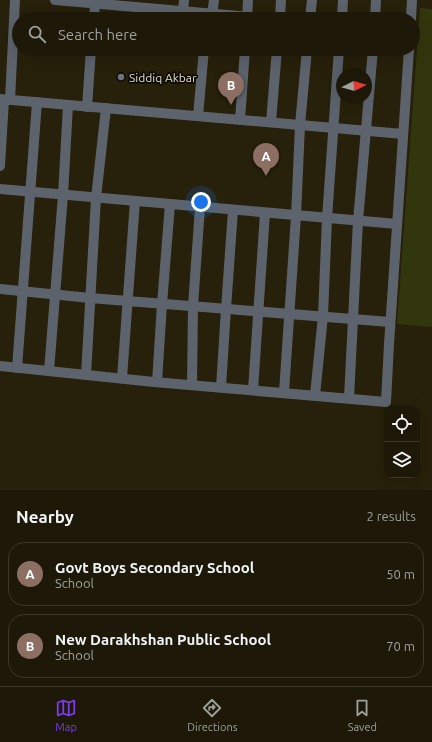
<!DOCTYPE html>
<html lang="en">
<head>
<meta charset="utf-8">
<style>
	:root { --surface:#1d1808; --page:#2a2516; --text:#f1f3f6; --muted:#a0a09c; --line:#3b3729; --accent:#7c3aed }
	body { margin:0; font-family:Ubuntu,sans-serif; background:var(--page); color:var(--text) }
	.controls { position:absolute; right:12px; bottom:12px; display:grid; overflow:hidden; border-radius:8px; box-shadow:0 4px 16px #0002 }
	.controls button { width:36px; height:36px; display:grid; place-items:center; padding:0; border:0; border-bottom:1px solid var(--line); background:var(--surface); color:var(--text); font:20px sans-serif }
	.compass { position:absolute; left:336px; top:68px; width:36px; height:36px; border-radius:50%; background:var(--surface); box-shadow:0 4px 16px #0002; rotate:85deg }
	.you { position:absolute; left:201px; top:202px; width:14px; height:14px; margin:-10px; border:3px solid #fff; border-radius:50%; background:#1a73e8; box-shadow:0 0 0 6px #1a73e833 }
	.badge { display:grid; place-items:center; width:26px; height:26px; border-radius:50%; background:var(--accent); color:#fff; font-size:13px; font-weight:700 }
	.pin { position:absolute; translate:-50% -33px; filter:drop-shadow(0 1px 2px #0008) }
	.pin::after { content:''; position:absolute; top:21px; width:14px; height:12px; background:inherit; clip-path:polygon(0 0,100% 0,50% 100%) }
	.list { margin:0; padding:0; list-style:none }
	h2 { display:flex; justify-content:space-between; align-items:center; height:52px; margin:0; padding:0 16px; font-size:17px }
	h2 small { font-size:13px; font-weight:400; color:var(--muted) }
	.list li { display:grid; grid-template-columns:26px 1fr auto; gap:12px; align-items:center; box-sizing:border-box; height:64px; margin:0 8px 8px; padding:0 8px; border:1px solid var(--line); border-radius:16px }
	.list b { display:block; font-size:15px; white-space:nowrap }
	.list p { margin:0; font-size:13px; white-space:nowrap; color:var(--muted) }
	.list em { font-size:13px; font-style:normal; color:var(--muted) }
	.icon { flex:none; width:22px; height:22px; fill:none; stroke:currentColor; stroke-width:2; stroke-linecap:round; stroke-linejoin:round }
	.map { position:relative; flex:none; width:432px; height:490px; overflow:hidden }
	.search { position:absolute; background:var(--surface); box-shadow:0 4px 16px #0002; left:12px; right:12px; top:12px; height:44px; display:flex; align-items:center; gap:10px; box-sizing:border-box; padding:0 14px; border-radius:22px; color:var(--muted); font-size:15px }
	.sheet { height:196px; background:var(--surface) }
	nav { display:flex; justify-content:space-around; align-items:center; box-sizing:border-box; height:56px; border-top:1px solid var(--line); background:var(--surface); font-size:11px; color:var(--muted) }
	nav a { display:grid; justify-items:center; gap:2px }
	nav .on { color:var(--accent) }
	.map>svg:first-child { display:block }
	.green { fill:#31360c }
	.lines { fill:none; stroke-linecap:round; stroke-linejoin:round }
	.minor { stroke:#5c636c; stroke-width:10 }
	.worship-dot { fill:#6b7280; stroke:#0d0a03; stroke-width:1.5 }
	.labels { text-anchor:middle; dominant-baseline:central; stroke-width:3.5; stroke-linejoin:round; paint-order:stroke }
	.poi-label { font-size:12px; fill:#e0dccf; stroke:#0d0a03; text-anchor:start }
</style>
</head>
<body>
<div class="map">
<svg width="432" height="490" viewBox="0 0 432 490">
	<rect width="100%" height="100%" fill="#27200a"/>
	<polygon class="green" points="420,8 432,9 432,327 397,324"/>
	<g class="lines">
		<g class="minor">
			<polyline points="55,0 273,19"/>
			<polyline points="183,11 184,0"/>
			<polyline points="212,14 214,0"/>
			<polyline points="94,19 95,4"/>
			<polyline points="247,19 248,0"/>
			<polyline points="280,19 281,0"/>
			<polyline points="310,19 312,0"/>
			<polyline points="342,19 343,0"/>
			<polyline points="375,19 376,0"/>
			<polyline points="411,19 412,0"/>
			<polyline points="0,99 403,134"/>
			<polyline points="10,100 15,0"/>
			<polyline points="87,107 91,49"/>
			<polyline points="198,116 204,49"/>
			<polyline points="240,120 245,49"/>
			<polyline points="271,122 277,49"/>
			<polyline points="0,166 4,100"/>
			<polyline points="0,189 397,224"/>
			<polyline points="0,289 90,298 390,322"/>
			<polyline points="0,366 154,382 386,402 389,344 409,49"/>
			<polyline points="17,368 37,102"/>
			<polyline points="49,371 63,195 68,105"/>
			<polyline points="86,375 96,198 106,108"/>
			<polyline points="122,378 135,201"/>
			<polyline points="157,382 162,304 170,204"/>
			<polyline points="192,385 193,306 200,207"/>
			<polyline points="221,387 226,309 233,210"/>
			<polyline points="253,390 265,213"/>
			<polyline points="284,392 296,216 300,125 307,49"/>
			<polyline points="315,395 323,316 327,218 339,49"/>
			<polyline points="349,398 358,221 373,49"/>
		</g>
	</g>
	<circle class="worship-dot" cx="121" cy="77" r="4"/>
	<g class="labels">
		<g class="poi-label">
			<text x="129" y="77">Siddiq Akbar</text>
		</g>
	</g>
</svg>
<div class="controls">
<button><svg class="icon" aria-label="locate" viewBox="0 0 24 24"><circle cx="12" cy="12" r="6"/><path d="M12 2v4M12 18v4M2 12h4M18 12h4"/></svg></button>
<button><svg class="icon" aria-label="layers" viewBox="0 0 24 24"><path d="M12 4l9 5-9 5-9-5zM3 14l9 5 9-5"/></svg></button>
</div>
<svg class="compass" viewBox="-18 -18 36 36"><path d="M0-13l5 13h-10z" fill="#e53935"/><path d="M0 13l5-13h-10z" fill="#a0a09c"/></svg>
<div class="you"></div>
<div class="pin badge" style="left:266px;top:176px;background:#8d6e63">A</div>
<div class="pin badge" style="left:231px;top:105px;background:#8d6e63">B</div>
<div class="search"><svg class="icon" aria-label="search" viewBox="0 0 24 24"><circle cx="10" cy="10" r="6"/><path d="M15 15l6 6"/></svg>Search here</div>
</div>
<section class="sheet">
<h2>Nearby<small>2 results</small></h2>
<ul class="list">
<li><span class="badge" style="background:#8d6e63">A</span><div><b>Govt Boys Secondary School</b><p>School</p></div><em>50 m</em></li>
<li><span class="badge" style="background:#8d6e63">B</span><div><b>New Darakhshan Public School</b><p>School</p></div><em>70 m</em></li>
</ul>
</section>
<nav>
<a class="on"><svg class="icon" aria-label="map" viewBox="0 0 24 24"><path d="M3 6l6-2 6 2 6-2v14l-6 2-6-2-6 2zM9 4v14M15 6v14"/></svg>Map</a>
<a><svg class="icon" aria-label="directions" viewBox="0 0 24 24"><path d="M12 3l9 9-9 9-9-9zM9 14v-3h6M13 9l2 2-2 2"/></svg>Directions</a>
<a><svg class="icon" aria-label="saved" viewBox="0 0 24 24"><path d="M7 4h10v16l-5-4-5 4z"/></svg>Saved</a>
</nav>
</body>
</html>
